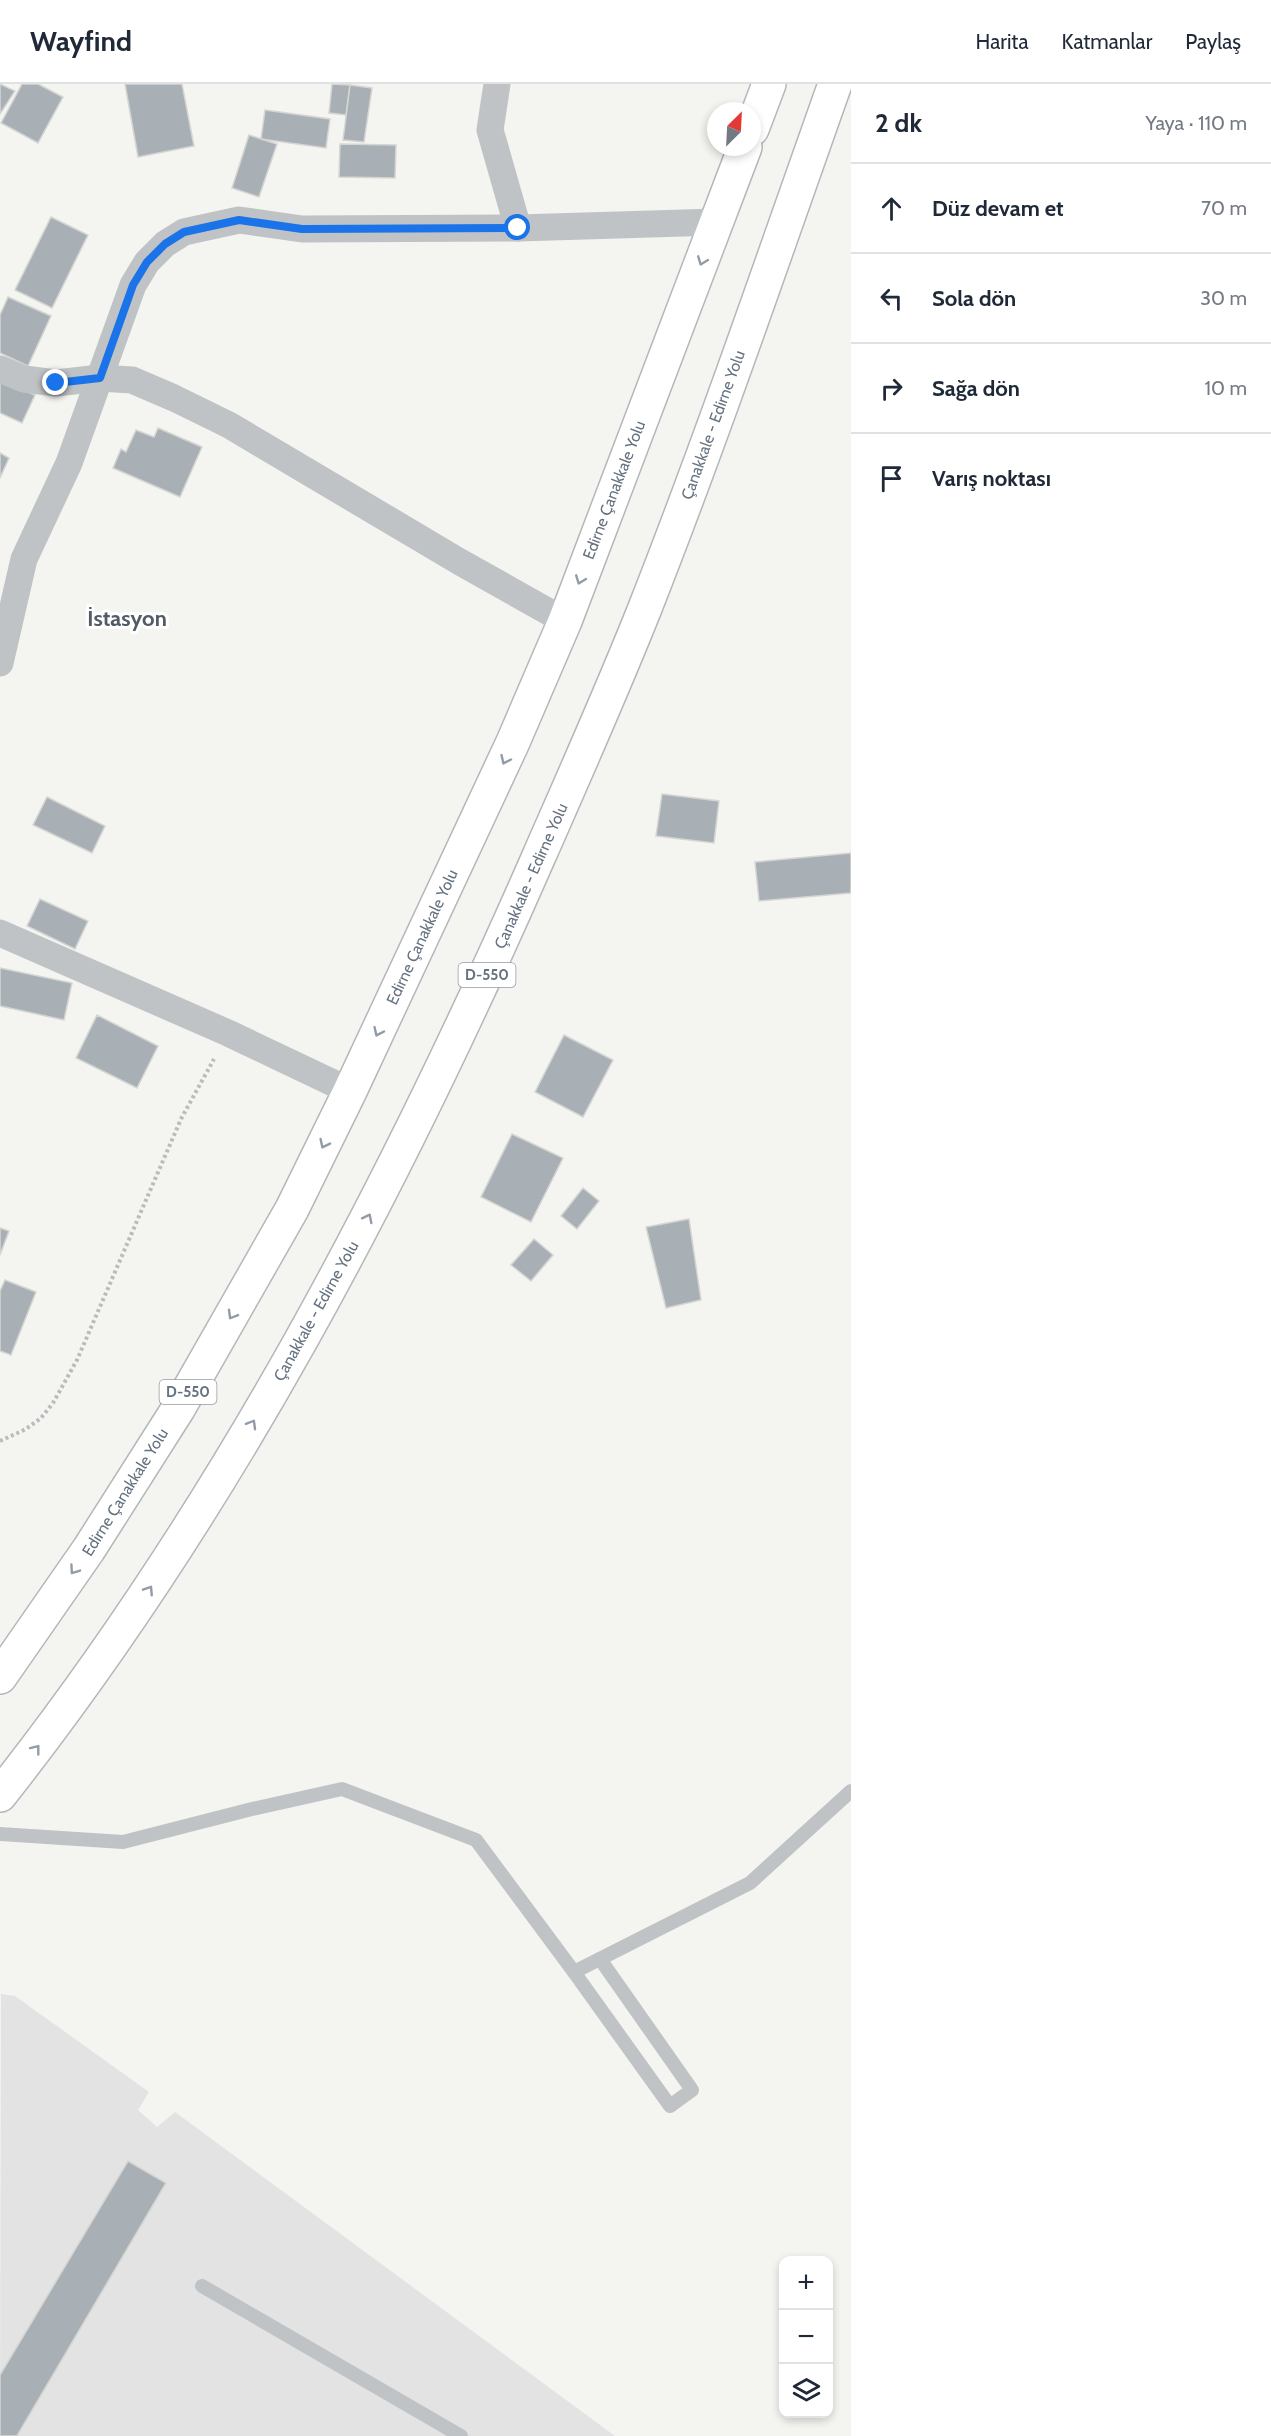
<!DOCTYPE html>
<html lang="tr">
<head>
<meta charset="utf-8">
<style>
	:root { --surface:#fff; --page:#f6f6f7; --text:#1f2937; --muted:#747a83; --line:#e0e1e3 }
	body { margin:0; font-family:Cabin,sans-serif; background:var(--page); color:var(--text) }
	.controls { position:absolute; right:18px; bottom:18px; display:grid; overflow:hidden; border-radius:12px; box-shadow:0 3px 9px #0003 }
	.controls button { width:54px; height:54px; display:grid; place-items:center; padding:0; border:0; border-bottom:2px solid var(--line); background:var(--surface); color:var(--text); font:30px sans-serif }
	.compass { position:absolute; left:707px; top:18px; width:54px; height:54px; border-radius:50%; background:var(--surface); box-shadow:0 3px 9px #0003; rotate:24deg }
	.stop { position:absolute; width:18px; height:18px; margin:-14px; border:4px solid #1a73e8; border-radius:50%; background:#fff }
	.stop.end { background:#1a73e8; border-color:#fff; box-shadow:0 2px 6px #0008 }
	.list { margin:0; padding:0; list-style:none }
	h2 { display:flex; justify-content:space-between; align-items:center; height:78px; margin:0; padding:0 24px; font-size:26px }
	h2 small { font-size:20px; font-weight:400; color:var(--muted) }
	.list li { display:grid; grid-template-columns:39px 1fr auto; gap:18px; align-items:center; box-sizing:border-box; height:90px; padding:0 24px; border-top:2px solid var(--line) }
	.list b { display:block; font-size:22px; white-space:nowrap }
	.list em { font-size:20px; font-style:normal; color:var(--muted) }
	.icon { flex:none; width:33px; height:33px; fill:none; stroke:currentColor; stroke-width:2; stroke-linecap:round; stroke-linejoin:round }
	.map { position:relative; flex:none; width:851px; height:2352px; overflow:hidden }
	header { display:flex; align-items:center; gap:36px; box-sizing:border-box; height:84px; padding:0 30px; background:var(--surface); border-bottom:2px solid var(--line) }
	header strong { font-size:28px }
	nav { display:flex; gap:33px; margin-inline-start:auto; font-size:21px }
	main { display:flex }
	aside { flex:1; background:var(--surface) }
	.map>svg:first-child { display:block }
	.built { fill:#e2e3e2 }
	.building { fill:#a9b0b5; stroke:#d5d6d3; stroke-width:1.5 }
	.lines { fill:none; stroke-linecap:round; stroke-linejoin:round }
	.highway-casing { stroke:#b4b7ba; stroke-width:36 }
	.path { stroke:#b9bbbd; stroke-width:4; stroke-dasharray:3 3; stroke-linecap:butt }
	.lane { stroke:#bfc3c6; stroke-width:14 }
	.street { stroke:#bfc3c6; stroke-width:27 }
	.highway { stroke:#fff; stroke-width:33 }
	.oneway { stroke:#939ca6 }
	.route { stroke:#1a73e8; stroke-width:8 }
	.labels { text-anchor:middle; dominant-baseline:central; stroke-width:6; stroke-linejoin:round; paint-order:stroke }
	.shield { fill:#fff; stroke:#939ca6; stroke-width:1.5 }
	.shield-label { font-size:15px; font-weight:bold; fill:#657280 }
	.street-label { font-size:16px; fill:#657280; stroke:#fff }
	.district-label { font-size:22px; font-weight:bold; fill:#525c66; stroke:#fff }
</style>
</head>
<body>
<header>
<strong>Wayfind</strong>
<nav><a>Harita</a><a>Katmanlar</a><a>Paylaş</a></nav>
</header>
<main>
<div class="map">
<svg width="851" height="2352" viewBox="0 0 851 2352">
	<rect width="100%" height="100%" fill="#f4f4f1"/>
	<polygon class="built" points="1,1910 15,1912 149,2008 138,2026 157,2043 175,2028 615,2352 0,2352"/>
	<g class="building">
		<polygon points="0,0 15,7 0,30"/>
		<polygon points="22,0 38,0 63,13 38,59 1,39"/>
		<polygon points="125,0 182,0 194,62 138,73"/>
		<polygon points="332,0 350,1 346,31 329,29"/>
		<polygon points="350,1 372,4 364,58 343,56"/>
		<polygon points="265,26 330,35 326,64 261,55"/>
		<polygon points="249,51 277,60 259,113 232,104"/>
		<polygon points="340,60 396,61 395,94 339,93"/>
		<polygon points="51,133 88,151 52,224 15,206"/>
		<polygon points="8,213 51,232 28,282 0,269 0,231"/>
		<polygon points="0,296 35,311 22,339 0,329"/>
		<polygon points="158,344 202,363 180,413 113,384 121,365 126,368 136,346 154,353"/>
		<polygon points="0,369 9,374 0,394"/>
		<polygon points="662,710 719,717 714,759 656,752"/>
		<polygon points="47,713 105,742 92,769 33,741"/>
		<polygon points="851,769 851,809 759,817 755,778"/>
		<polygon points="40,815 88,837 75,865 27,842"/>
		<polygon points="0,884 72,899 64,936 0,922"/>
		<polygon points="97,931 158,962 137,1004 76,974"/>
		<polygon points="564,951 613,976 583,1033 535,1008"/>
		<polygon points="512,1050 563,1074 531,1138 481,1113"/>
		<polygon points="583,1104 599,1117 577,1145 561,1132"/>
		<polygon points="689,1135 701,1216 666,1224 646,1143"/>
		<polygon points="0,1144 9,1147 0,1171"/>
		<polygon points="534,1155 553,1171 531,1197 511,1181"/>
		<polygon points="5,1196 36,1208 11,1271 0,1267 0,1207"/>
		<polygon points="128,2077 166,2099 17,2352 0,2352 0,2291"/>
	</g>
	<g class="lines">
		<g class="highway-casing">
			<g id="highway">
				<polyline points="752,45 769,0"/>
				<polyline points="0,1593 89,1465 178,1325 292,1125 350,1007 513,658 565,537 745,63"/>
				<path d="M0,1711c225,-285 394,-608 539,-939 36,-82 73,-165 106,-248 68,-173 128,-349 190,-524"/>
			</g>
		</g>
		<polyline class="path" points="0,1357 26,1345 41,1334 53,1319 77,1276 181,1035 214,975"/>
		<g class="lane">
			<polyline points="0,1750 123,1758 252,1725 342,1705 476,1756 574,1888 750,1799 851,1707"/>
			<polyline points="574,1888 670,2022 692,2006 600,1875"/>
			<polyline points="202,2202 461,2352"/>
		</g>
		<g class="street">
			<polyline points="497,0 490,46 518,144"/>
			<polyline points="0,285 24,295 56,299 100,294 132,296 174,314 229,341 460,478 565,537"/>
			<polyline points="0,579 24,475 69,379 133,201 147,178 165,160 184,148 239,136 302,145 518,144 717,138"/>
			<polyline points="0,849 228,949 350,1007"/>
		</g>
		<use href="#highway" class="highway"/>
	</g>
	<defs><path id="oneway-chevron" d="M-2-3.5L2.5 0L-2 3.5" fill="none" stroke-width="1.6" stroke-linecap="round" stroke-linejoin="round" transform="scale(1.5)"/></defs>
	<g class="oneway">
		<use href="#oneway-chevron" transform="translate(702 177) rotate(111)"/>
		<use href="#oneway-chevron" transform="translate(580 496) rotate(111)"/>
		<use href="#oneway-chevron" transform="translate(505 676) rotate(115)"/>
		<use href="#oneway-chevron" transform="translate(378 948) rotate(115)"/>
		<use href="#oneway-chevron" transform="translate(324 1060) rotate(116)"/>
		<use href="#oneway-chevron" transform="translate(368 1134) rotate(-63)"/>
		<use href="#oneway-chevron" transform="translate(232 1231) rotate(120)"/>
		<use href="#oneway-chevron" transform="translate(252 1340) rotate(-60)"/>
		<use href="#oneway-chevron" transform="translate(74 1486) rotate(125)"/>
		<use href="#oneway-chevron" transform="translate(149 1506) rotate(-57)"/>
		<use href="#oneway-chevron" transform="translate(36 1665) rotate(-52)"/>
	</g>
	<g class="lines">
		<polyline class="route" points="56,299 100,294 133,201 147,178 165,160 184,148 239,136 302,145 518,144"/>
	</g>
	<g class="labels">
		<g class="shield">
			<rect x="458.5" y="879" width="57" height="24" rx="4.5"/>
			<rect x="159.5" y="1296" width="57" height="24" rx="4.5"/>
		</g>
		<g class="shield-label">
			<text x="487" y="891">D-550</text>
			<text x="188" y="1308">D-550</text>
		</g>
		<g class="street-label">
			<text transform="translate(713 341) rotate(-70)">Çanakkale - Edirne Yolu</text>
			<text transform="translate(614 406) rotate(-69)">Edirne Çanakkale Yolu</text>
			<text transform="translate(531 792) rotate(-66)">Çanakkale - Edirne Yolu</text>
			<text transform="translate(422 853) rotate(-65)">Edirne Çanakkale Yolu</text>
			<text transform="translate(316 1227) rotate(-61)">Çanakkale - Edirne Yolu</text>
			<text transform="translate(125 1408) rotate(-58)">Edirne Çanakkale Yolu</text>
		</g>
		<g class="district-label">
			<text x="127" y="534">İstasyon</text>
		</g>
	</g>
</svg>
<div class="controls">
<button>+</button>
<button>−</button>
<button><svg class="icon" aria-label="layers" viewBox="0 0 24 24"><path d="M12 4l9 5-9 5-9-5zM3 14l9 5 9-5"/></svg></button>
</div>
<svg class="compass" viewBox="-18 -18 36 36"><path d="M0-13l5 13h-10z" fill="#e53935"/><path d="M0 13l5-13h-10z" fill="#747a83"/></svg>
<div class="stop" style="left:518px;top:144px"></div>
<div class="stop end" style="left:56px;top:299px"></div>
</div>
<aside>
<h2>2 dk<small>Yaya · 110 m</small></h2>
<ul class="list">
<li><svg class="icon" aria-label="ahead" viewBox="0 0 24 24"><path d="M12 20V5M6 11l6-6 6 6"/></svg><div><b>Düz devam et</b></div><em>70 m</em></li>
<li><svg class="icon" aria-label="left" viewBox="0 0 24 24"><path d="M17 20v-9H6M10 6l-5 5 5 5"/></svg><div><b>Sola dön</b></div><em>30 m</em></li>
<li><svg class="icon" aria-label="right" viewBox="0 0 24 24"><path d="M7 20v-9h11M14 6l5 5-5 5"/></svg><div><b>Sağa dön</b></div><em>10 m</em></li>
<li><svg class="icon" aria-label="arrive" viewBox="0 0 24 24"><path d="M6 21V4h12l-3 4 3 4H6"/></svg><div><b>Varış noktası</b></div></li>
</ul>
</aside>
</main>
</body>
</html>
